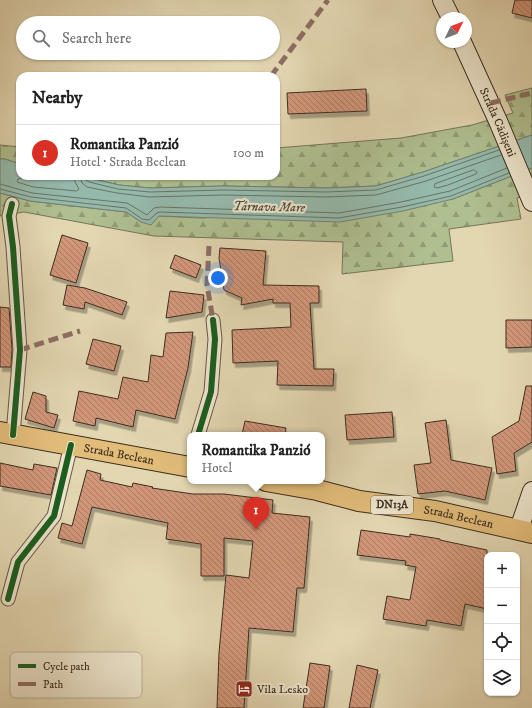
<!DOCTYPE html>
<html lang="en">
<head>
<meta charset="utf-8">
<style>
	:root { --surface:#fff; --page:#f2f2f2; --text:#222; --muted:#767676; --line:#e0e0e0; --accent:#d93025 }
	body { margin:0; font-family:"IM FELL DW Pica",serif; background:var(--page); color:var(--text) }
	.controls { position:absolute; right:12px; bottom:12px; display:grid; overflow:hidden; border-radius:8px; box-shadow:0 1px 3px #0004 }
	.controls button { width:36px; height:36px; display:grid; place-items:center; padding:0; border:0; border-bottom:1px solid var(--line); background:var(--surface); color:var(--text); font:20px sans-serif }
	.compass { position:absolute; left:436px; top:12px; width:36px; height:36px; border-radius:50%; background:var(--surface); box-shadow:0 1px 3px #0004; rotate:47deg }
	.you { position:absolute; left:218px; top:278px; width:14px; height:14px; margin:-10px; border:3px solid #fff; border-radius:50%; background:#1a73e8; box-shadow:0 0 0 6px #1a73e833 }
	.badge { display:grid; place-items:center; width:26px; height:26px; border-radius:50%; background:var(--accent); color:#fff; font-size:13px; font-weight:700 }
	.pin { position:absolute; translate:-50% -33px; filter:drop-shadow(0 1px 2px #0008) }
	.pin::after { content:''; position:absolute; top:21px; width:14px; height:12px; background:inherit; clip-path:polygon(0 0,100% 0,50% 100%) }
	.popup { position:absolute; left:187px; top:432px; width:138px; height:52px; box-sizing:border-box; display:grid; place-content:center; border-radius:8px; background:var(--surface); filter:drop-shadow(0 1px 3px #0005); font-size:13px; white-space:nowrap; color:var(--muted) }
	.popup b { font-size:15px; color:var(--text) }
	.popup::after { content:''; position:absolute; left:50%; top:100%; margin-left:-8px; border:8px solid transparent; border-top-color:var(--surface) }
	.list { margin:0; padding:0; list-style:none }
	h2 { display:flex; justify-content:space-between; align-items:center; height:52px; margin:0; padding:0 16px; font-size:17px }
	h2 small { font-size:13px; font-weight:400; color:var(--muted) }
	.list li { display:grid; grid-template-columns:26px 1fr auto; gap:12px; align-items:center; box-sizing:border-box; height:56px; padding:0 16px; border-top:1px solid var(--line) }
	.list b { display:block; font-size:15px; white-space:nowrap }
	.list p { margin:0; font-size:13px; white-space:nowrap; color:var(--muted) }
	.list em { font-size:13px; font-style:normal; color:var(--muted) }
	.icon { flex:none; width:22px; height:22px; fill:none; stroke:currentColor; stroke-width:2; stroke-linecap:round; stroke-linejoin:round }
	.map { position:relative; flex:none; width:532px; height:708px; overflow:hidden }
	.search { position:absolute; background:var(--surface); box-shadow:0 1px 3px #0004; left:16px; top:16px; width:264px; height:44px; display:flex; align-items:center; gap:10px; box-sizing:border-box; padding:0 14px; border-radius:22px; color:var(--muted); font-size:15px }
	.panel { position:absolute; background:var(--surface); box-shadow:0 1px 3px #0004; left:16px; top:72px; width:264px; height:108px; border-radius:12px }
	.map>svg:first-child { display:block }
	.forest { fill:url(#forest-firs); stroke:#767658 }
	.water { fill:#95baac; stroke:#728274 }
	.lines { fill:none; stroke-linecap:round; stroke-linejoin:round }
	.shore { stroke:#697466; stroke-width:1 }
	.building { fill:url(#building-back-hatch); stroke:#3d2e1f; filter:url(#shadow) }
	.street-casing { stroke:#665844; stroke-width:15 }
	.secondary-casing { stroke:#3d2e1f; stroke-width:20 }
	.primary-casing { stroke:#3d2e1f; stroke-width:22 }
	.street { stroke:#ede5cd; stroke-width:13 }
	.secondary { stroke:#ede5cd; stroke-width:18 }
	.primary { stroke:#e2bc79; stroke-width:20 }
	.quiet { stroke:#8d6e63; stroke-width:5; stroke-dasharray:10 5; stroke-linecap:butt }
	.cycleway-casing { stroke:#ede5cd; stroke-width:8 }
	.cycleway { stroke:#1b5e20; stroke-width:6 }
	.labels { text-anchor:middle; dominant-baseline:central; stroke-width:4; stroke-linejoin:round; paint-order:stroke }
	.shield { fill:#ede5cd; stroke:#726553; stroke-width:1 }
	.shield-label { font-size:11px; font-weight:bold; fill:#3d2e1f }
	.street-label { font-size:12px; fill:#3d2e1f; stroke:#ede5cd }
	.poi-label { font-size:12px; fill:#3d2e1f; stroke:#ede5cd; text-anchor:start }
	.water-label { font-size:13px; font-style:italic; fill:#4f4a3b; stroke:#ede5cd }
	.key { fill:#ede5cd; stroke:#b8ae99; stroke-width:1 }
	.key-label { font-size:11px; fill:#3d2e1f }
</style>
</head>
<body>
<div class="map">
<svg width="532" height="708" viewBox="0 0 532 708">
	<defs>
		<pattern id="forest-firs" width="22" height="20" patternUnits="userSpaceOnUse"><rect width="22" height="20" fill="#afbf90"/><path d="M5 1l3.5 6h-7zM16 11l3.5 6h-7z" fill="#909c75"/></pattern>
		<pattern id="building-back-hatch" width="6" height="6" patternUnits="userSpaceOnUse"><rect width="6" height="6" fill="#d2967a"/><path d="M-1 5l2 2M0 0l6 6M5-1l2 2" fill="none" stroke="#ac7b63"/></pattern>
		<filter id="shadow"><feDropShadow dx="2.5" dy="4.5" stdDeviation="0" flood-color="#0004"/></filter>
	</defs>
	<rect width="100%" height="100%" fill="#e3d7b2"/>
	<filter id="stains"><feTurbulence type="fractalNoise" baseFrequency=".005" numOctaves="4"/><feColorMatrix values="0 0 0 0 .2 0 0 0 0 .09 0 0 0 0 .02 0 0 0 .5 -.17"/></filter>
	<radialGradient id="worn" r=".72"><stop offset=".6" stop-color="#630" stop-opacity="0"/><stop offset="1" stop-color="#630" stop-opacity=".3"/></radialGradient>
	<g class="forest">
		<polygon points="532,88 532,135 423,172 376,186 326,188 223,186 150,188 119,185 81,176 276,176 276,148 401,138 472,125 513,113 505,95"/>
		<polygon points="0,145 20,147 20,164 5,159 0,159"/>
		<polygon points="532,168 532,193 517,198 521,219 449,229 453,261 342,274 343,242 154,236 24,212 0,216 0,193 30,201 126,212 141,222 159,216 202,218 453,199"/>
	</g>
	<polygon class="water" points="532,135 532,168 453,199 403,211 340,222 159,216 151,225 141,222 126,212 30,201 0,193 0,159 5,159 20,164 20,176 81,176 119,185 150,188 223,186 326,188 376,186 423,172"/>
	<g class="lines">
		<g class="shore">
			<polygon points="474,170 477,172 476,174 448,185 437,188 434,187 435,184"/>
			<polyline points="28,176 18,179 17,182 33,187 77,191 79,189 75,182 74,176"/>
			<polyline points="80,176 82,183 87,187 117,193 149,197 223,195 326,197 376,195 426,181 501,155"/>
			<polyline points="85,176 86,180 89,182 118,189 150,192 223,190 326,192 376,190 424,176 499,150"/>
			<polyline points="0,184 32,193 127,203 147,215 154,208 160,207 339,213 401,202 450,191 507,168"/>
			<polyline points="0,189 31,197 126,208 142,219 149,220 157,213 160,212 339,218 402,207 451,196 509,173"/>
		</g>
	</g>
	<g class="building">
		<polygon points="515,0 532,0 532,18 512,13"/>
		<polygon points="366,89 367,111 288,114 287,93"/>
		<polygon points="62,235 88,243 76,283 50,275"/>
		<polygon points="220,248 266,251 263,285 319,286 319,303 310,303 314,369 334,369 333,386 277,385 278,361 233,363 232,330 291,327 290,303 273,303 273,299 241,305 242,298 224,290 219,258"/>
		<polygon points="175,255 201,265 196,278 170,268"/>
		<polygon points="67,285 85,288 127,302 122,315 85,302 84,309 63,305"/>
		<polygon points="170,291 204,295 202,312 166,318"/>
		<polygon points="0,307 9,308 12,349 11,367 0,367"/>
		<polygon points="506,320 532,320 532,347 506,348"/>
		<polygon points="193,332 188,368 175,419 136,410 133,427 96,418 95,426 73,421 79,391 118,399 123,377 148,382 151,355 163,357 166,333"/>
		<polygon points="93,339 121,346 114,371 86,364"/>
		<polygon points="526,386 532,386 532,442 514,453 516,471 497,474 492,437 519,421"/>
		<polygon points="33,392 46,396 46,412 58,415 54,428 25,419"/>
		<polygon points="392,412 394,437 347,440 345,415"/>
		<polygon points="446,420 451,460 492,468 485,500 445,491 418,494 414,465 431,463 425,423"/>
		<polygon points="245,421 286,428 285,435 242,435"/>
		<polygon points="0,463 33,470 34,464 57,468 51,495 0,486"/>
		<polygon points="87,470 101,474 100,480 132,487 133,483 153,487 152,488 193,494 224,494 273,500 272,513 310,517 304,588 297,588 293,632 249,628 244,708 217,708 219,653 226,575 249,578 253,541 224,538 224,576 201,576 201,544 166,539 168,523 92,507 82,544 58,538 62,523 72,526"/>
		<polygon points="361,530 410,537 410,534 440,539 440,540 487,550 487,609 465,604 461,626 427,620 426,626 383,619 387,596 410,600 416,567 405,565 406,561 357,555"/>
		<polygon points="310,663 330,666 324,708 303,708"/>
		<polygon points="357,665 378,670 370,708 349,708"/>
	</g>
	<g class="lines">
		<g class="street-casing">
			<g id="street">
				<polyline points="12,204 9,216 13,247 20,350 13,435"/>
				<polyline points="198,435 211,392 215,339 213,320"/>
				<polyline points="8,599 18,562 54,516 71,445"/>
			</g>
		</g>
		<g class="secondary-casing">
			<g id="secondary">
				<polyline points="442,0 451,18"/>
				<path id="s1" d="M462,42l36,79 34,81"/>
				<polyline points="519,529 532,491"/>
			</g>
		</g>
		<g class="primary-casing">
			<g id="primary">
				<path id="s2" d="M0,432l190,35"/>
				<path id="s3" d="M266,481l51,9 42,11 76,10 97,22"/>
			</g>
		</g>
		<use href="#street" class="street"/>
		<use href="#secondary" class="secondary"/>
		<use href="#primary" class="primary"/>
		<g class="quiet">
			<polyline points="271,76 328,0"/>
			<polyline points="491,103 532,93"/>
			<polyline points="209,246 207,285 213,320"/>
			<polyline points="20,350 80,331"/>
		</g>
		<g class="cycleway-casing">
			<g id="cycleway">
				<polyline points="12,204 9,216 13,247 20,350 13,435"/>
				<polyline points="198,435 211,392 215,339 213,320"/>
				<polyline points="8,599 18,562 54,516 71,445"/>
			</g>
		</g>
		<use href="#cycleway" class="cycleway"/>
	</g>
	<defs>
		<g id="hotel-square" transform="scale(0.9)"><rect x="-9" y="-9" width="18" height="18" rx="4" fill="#8f2418" stroke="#ede5cd"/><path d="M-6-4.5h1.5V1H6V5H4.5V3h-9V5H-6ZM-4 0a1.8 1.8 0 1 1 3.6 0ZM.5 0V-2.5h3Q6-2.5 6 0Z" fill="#fff"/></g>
	</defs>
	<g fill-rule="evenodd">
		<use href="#hotel-square" x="244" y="689"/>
	</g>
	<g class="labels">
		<rect class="shield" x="371" y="496" width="42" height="18" rx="3"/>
		<g class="shield-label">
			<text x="392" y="505">DN13A</text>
		</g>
		<g class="street-label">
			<text stroke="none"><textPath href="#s1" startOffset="88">Strada Cădișeni</textPath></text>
			<text stroke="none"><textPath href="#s2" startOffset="121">Strada Beclean</textPath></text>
			<text stroke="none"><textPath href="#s3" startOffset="196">Strada Beclean</textPath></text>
		</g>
		<g class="poi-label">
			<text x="257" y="689">Vila Lesko</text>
		</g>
		<g class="water-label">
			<text transform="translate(269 207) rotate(1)">Târnava Mare</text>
		</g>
	</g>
	<rect x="10" y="652" width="132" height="46" rx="6" class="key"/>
	<rect x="18" y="664" width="18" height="4" fill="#1b5e20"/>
	<rect x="18" y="682" width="18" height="4" fill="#8d6e63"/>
	<g class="key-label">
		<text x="43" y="670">Cycle path</text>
		<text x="43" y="688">Path</text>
	</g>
	<rect width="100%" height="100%" filter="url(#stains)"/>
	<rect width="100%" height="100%" fill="url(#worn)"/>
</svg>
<div class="controls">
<button>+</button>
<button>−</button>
<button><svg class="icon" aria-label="locate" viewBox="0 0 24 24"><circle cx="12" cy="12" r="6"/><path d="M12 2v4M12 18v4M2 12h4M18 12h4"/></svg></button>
<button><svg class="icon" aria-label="layers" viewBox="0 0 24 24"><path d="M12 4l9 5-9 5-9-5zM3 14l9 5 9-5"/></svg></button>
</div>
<svg class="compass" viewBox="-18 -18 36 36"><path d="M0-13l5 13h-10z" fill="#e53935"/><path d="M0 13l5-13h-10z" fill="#767676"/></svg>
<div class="you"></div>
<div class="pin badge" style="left:256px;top:530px">1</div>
<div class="popup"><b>Romantika Panzió</b>Hotel</div>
<div class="search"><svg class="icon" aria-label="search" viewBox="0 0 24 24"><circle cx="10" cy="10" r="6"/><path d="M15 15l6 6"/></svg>Search here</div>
<section class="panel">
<h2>Nearby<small></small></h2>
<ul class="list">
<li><span class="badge">1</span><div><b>Romantika Panzió</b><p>Hotel · Strada Beclean</p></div><em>100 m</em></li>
</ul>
</section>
</div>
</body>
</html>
